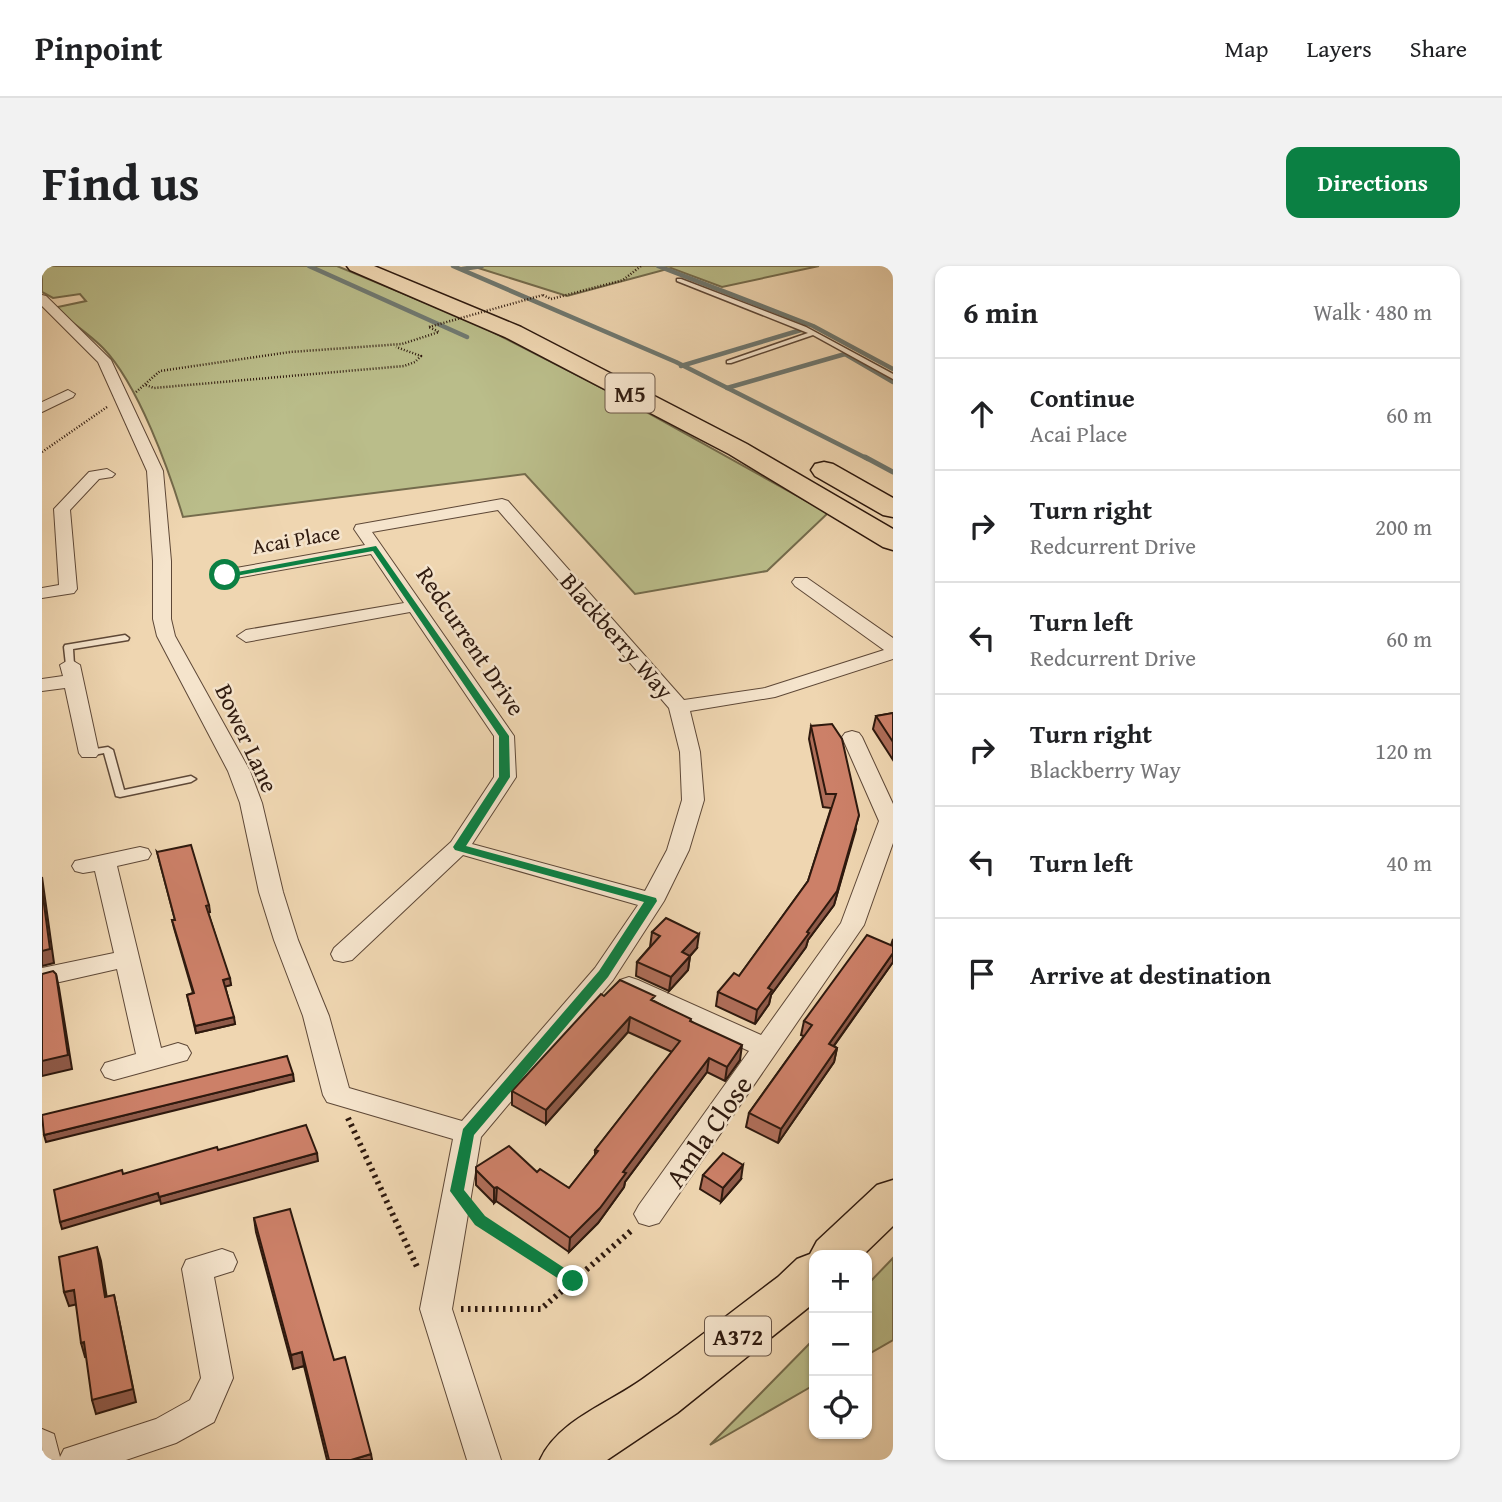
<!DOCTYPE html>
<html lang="en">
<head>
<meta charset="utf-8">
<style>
	:root { --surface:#fff; --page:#f2f2f2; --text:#202124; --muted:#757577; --line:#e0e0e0; --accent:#0b8043 }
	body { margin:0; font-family:"Gentium Book Plus",serif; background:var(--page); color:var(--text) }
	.controls { position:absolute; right:21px; bottom:21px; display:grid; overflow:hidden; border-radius:14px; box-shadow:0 2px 5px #0004 }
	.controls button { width:63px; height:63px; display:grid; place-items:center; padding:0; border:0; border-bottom:2px solid var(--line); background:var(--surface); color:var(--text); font:35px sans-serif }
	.stop { position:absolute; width:21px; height:21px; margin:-16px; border:5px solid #0b8043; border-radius:50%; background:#fff }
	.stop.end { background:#0b8043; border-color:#fff; box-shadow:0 2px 7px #0008 }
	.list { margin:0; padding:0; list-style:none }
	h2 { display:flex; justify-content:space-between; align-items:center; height:91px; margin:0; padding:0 28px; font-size:30px }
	h2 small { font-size:23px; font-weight:400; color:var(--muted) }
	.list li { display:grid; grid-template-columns:46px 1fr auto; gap:21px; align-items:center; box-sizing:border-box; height:112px; padding:0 28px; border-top:2px solid var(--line) }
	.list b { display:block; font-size:26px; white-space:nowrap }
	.list p { margin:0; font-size:23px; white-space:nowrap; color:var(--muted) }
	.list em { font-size:23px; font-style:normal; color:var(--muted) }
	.icon { flex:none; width:38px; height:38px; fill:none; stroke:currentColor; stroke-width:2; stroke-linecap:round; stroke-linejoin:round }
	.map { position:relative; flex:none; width:851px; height:1194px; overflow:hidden; border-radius:14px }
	header { display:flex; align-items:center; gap:42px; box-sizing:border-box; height:98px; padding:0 35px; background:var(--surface); border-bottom:2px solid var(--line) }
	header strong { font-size:33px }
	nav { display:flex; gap:38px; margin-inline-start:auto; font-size:24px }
	.intro { display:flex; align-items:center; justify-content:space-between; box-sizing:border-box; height:168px; padding:0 42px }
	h1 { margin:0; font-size:49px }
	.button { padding:18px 32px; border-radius:14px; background:var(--accent); color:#fff; font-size:24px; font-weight:700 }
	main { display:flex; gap:42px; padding:0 42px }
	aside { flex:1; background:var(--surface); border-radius:14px; box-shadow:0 2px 5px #0004 }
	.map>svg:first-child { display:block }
	.green { fill:#babd8a; stroke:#746b4c; stroke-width:2 }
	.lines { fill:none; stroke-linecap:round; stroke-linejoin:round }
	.stream-far1 { stroke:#6f7870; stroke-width:4.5 }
	.stream { stroke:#6f7870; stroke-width:5 }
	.service-casing { stroke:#5e4837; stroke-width:3 }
	.minor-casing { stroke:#5e4837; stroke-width:2 }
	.primary-casing { stroke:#2e190e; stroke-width:3 }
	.motorway-casing { stroke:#2e190e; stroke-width:3 }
	.path-far1 { stroke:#2e190e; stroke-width:2.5; stroke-dasharray:1 2; stroke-linecap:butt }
	.path { stroke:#2e190e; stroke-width:6; stroke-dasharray:2.5 4.5; stroke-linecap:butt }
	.service { fill:#f5e4cc; fill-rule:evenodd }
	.minor { fill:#f5e4cc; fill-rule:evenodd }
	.primary { fill:#efd6b1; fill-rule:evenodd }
	.motorway { fill:#efd6b1; fill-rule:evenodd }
	.path-bridge { stroke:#2e190e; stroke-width:2.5; stroke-dasharray:1 2; stroke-linecap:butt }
	.wall { fill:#af6e59; stroke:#2e190e; stroke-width:2 }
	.shaded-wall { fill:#8f5a49; stroke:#2e190e; stroke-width:2 }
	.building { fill:#cc8068; stroke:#2e190e; stroke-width:2 }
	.route { fill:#0b8043 }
	.labels { text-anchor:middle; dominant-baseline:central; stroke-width:5; stroke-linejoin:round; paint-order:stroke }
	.far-street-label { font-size:21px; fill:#2e190e; stroke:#f5e4cc }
	.shield { fill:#f5e4cc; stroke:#6a5647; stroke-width:2 }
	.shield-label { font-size:23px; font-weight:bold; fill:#2e190e }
	.street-label { font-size:24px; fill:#2e190e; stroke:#f5e4cc }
	.near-street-label { font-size:28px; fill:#2e190e; stroke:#f5e4cc }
</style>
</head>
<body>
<header>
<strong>Pinpoint</strong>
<nav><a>Map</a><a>Layers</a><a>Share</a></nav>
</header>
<div class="intro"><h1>Find us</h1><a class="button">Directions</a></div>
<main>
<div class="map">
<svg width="851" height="1194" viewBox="0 0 851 1194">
	<rect width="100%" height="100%" fill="#efd6b1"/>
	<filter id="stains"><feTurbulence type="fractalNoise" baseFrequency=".00286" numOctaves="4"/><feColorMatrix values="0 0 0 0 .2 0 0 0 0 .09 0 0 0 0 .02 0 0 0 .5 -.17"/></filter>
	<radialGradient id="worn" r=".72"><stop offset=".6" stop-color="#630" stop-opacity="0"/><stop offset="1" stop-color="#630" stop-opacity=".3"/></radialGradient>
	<g class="green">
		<path d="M0,0h295l142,59 133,68 216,120 -61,58 -132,23 -110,-120 -342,43c-14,-47 -45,-133 -80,-169 -15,-15 -33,-27 -50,-40l33,-7 -6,-7 -27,4 -11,-6z"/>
		<polygon points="430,0 777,0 680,21 629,2 525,30"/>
		<polygon points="851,992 851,1074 825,1089 825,1019"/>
		<polygon points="772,1073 772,1119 668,1179"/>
	</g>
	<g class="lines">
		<g class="stream-far1">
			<polyline points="267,0 425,71"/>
			<polyline points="411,0 634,96 826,193"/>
			<polyline points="616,0 771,60 851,103"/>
			<polyline points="420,3 440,0"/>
			<polyline points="639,100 759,64"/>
			<polyline points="685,122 803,88 851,116"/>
		</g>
		<polyline class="stream" points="823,191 851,206"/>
		<g class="service-casing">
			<g id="service">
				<polygon points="635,13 639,13 764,61 851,108 851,113 771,69 689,97 685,97 685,95 766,67 635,15"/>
				<polygon points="83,369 87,372 86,374 31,383 32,399 28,402 24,399 22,381 23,379"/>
				<polygon points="66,481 71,484 82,524 149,510 154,513 149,516 78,531 74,530 62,487 47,490 42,487 47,484"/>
			</g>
		</g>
		<g class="minor-casing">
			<g id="minor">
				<path d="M0,29l4,1 65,64 52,111 8,90v58l4,17 75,135 12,32 21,89 15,48 31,76 20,72 113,33 133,-153 43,-63 -175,-50 -111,105 -9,2 -9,-2 -3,-6 3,-6 117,-106 43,-65v-41l-84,-124 -164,30 -9,-6 9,-6 158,-27 -33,-49 -146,26 -6,-1 -3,-4 3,-4 146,-26 -11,-16 2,-4 146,-26 6,2 176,199 81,-12 119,-38 -89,-64 -3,-4 3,-4h12l86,60v21l-118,38 -85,14 10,41 4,48 -15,50 -25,51 -51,79 -132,157 -29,172 49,151h-34l-47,-151 33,-170 -126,-37 -4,-7 -20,-79 -29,-76 -15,-48 -19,-89 -12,-32 -71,-135 -4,-17v-58l-6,-90 -49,-109 -56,-56zM456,244l171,198 11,44 2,48 -15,50 -22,41 -173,-47 44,-67 -2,-41 -142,-204z"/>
				<polygon points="26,124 33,128 31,131 0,146 0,136"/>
				<polygon points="65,203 73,208 70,211 57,213 28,244 35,323 32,327 0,332 0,322 17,319 12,243 47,206"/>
				<polygon points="28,393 38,399 57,487 54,491 40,491 37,487 23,422 0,425 0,413 21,410 18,399"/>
				<polygon points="810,465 817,467 820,471 851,538 851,577 822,659 617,957 607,960 597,957 592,948 597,939 707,785 578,726 574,720 578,714 587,711 596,714 719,769 799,657 837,555 800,471 803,467"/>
				<polygon points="98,581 106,583 109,588 106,593 75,600 119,782 136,777 145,780 149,787 145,794 72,814 63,811 59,804 63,797 94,788 75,703 0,720 0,702 72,687 53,605 41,607 33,605 30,600 33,595"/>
				<polygon points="180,983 191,987 195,996 191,1005 172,1011 191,1112 172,1156 134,1177 84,1194 0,1194 0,1163 12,1168 18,1191 22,1183 114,1153 148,1134 159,1112 140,1003 144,994"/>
			</g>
		</g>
		<g class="primary-casing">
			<path id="primary" d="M851,914v46l-30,29h-49v48l-137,110 -70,47h-67c18,-40 70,-57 104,-82 46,-33 90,-68 134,-101l19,-18 13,-5 7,-13 60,-56z"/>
		</g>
		<g class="motorway-casing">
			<g id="motorway">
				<polygon points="305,0 332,0 479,61 705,178 851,263 851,284 841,281 687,188 463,71 308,4"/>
				<polygon points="782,196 791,198 851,232 851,251 841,249 773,210 769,204 773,198"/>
			</g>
		</g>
		<g class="path-far1">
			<polyline points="501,29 509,33 581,14 599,0"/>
			<polyline points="104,119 112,122 362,100 373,96 379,90 354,81"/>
			<polyline points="94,126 118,105 248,86 360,78 397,66 387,61"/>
			<polyline points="0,186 65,141"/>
		</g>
		<g class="path">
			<polyline points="306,852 376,1003"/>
			<polyline points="435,951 531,1015"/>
			<polyline points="419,1043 499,1043 590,964"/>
		</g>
		<use href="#service" class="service"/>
		<use href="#minor" class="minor"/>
		<use href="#primary" class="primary"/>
		<use href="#motorway" class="motorway"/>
		<polyline class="path-bridge" points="387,61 501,29"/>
	</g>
	<g class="wall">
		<polygon points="851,447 851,494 831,463 834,450"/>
		<polygon points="769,460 814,563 792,639 766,674 764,681 729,729 727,738 713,758 674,740 676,726 697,710 766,615 789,542 781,541 767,473"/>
		<polygon points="115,586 167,639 168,646 166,646 189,719 183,720 193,758 154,767 145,729 151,727 132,662 130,654 133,654"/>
		<polygon points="610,666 655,682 648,690 646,704 627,725 594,710 595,696 608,681"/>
		<polygon points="851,673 851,696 792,780 795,782 792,796 736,877 704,861 707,847 762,770 759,769 762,755 849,679"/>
		<polygon points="562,730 612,735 649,755 698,794 683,815 665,806 583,916 582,921 556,957 527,986 454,935 452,937 434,919 434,904 495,906 527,922 553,889 553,884 630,786 586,766 504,858 470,839 470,825"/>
		<polygon points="661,909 699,913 679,936 658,923"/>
		<polygon points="212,952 292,1094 330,1194 285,1194 262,1100 251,1103 214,966"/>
	</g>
	<g class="shaded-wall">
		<polygon points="817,549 792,639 766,674 764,681 729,729 727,738 713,758 715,744"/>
		<polygon points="0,611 12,697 0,700"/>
		<polygon points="657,668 655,682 639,700 640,686"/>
		<polygon points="851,687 851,696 783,792 787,778"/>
		<polygon points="648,690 646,704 627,725 629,711"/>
		<polygon points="14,708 17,722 30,803 0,810 0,795"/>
		<polygon points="188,712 189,719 182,721 181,714"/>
		<polygon points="192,751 193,758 154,767 153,760"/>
		<polygon points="588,751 586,766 504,858 504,844"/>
		<polygon points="700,779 698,794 683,815 685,801"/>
		<polygon points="795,782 792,796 736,877 739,863"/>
		<polygon points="667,792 665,806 583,916 582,921 556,957 527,986 528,972 581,906"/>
		<polygon points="251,808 252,815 4,876 2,869"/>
		<polygon points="275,887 276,895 119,938 117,931"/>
		<polygon points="701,899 699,913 679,936 681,922"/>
		<polygon points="455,921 454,935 452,937 452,922"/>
		<polygon points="116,927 118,934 20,963 18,956"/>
		<polygon points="55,981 59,995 67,1045 63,1031"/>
		<polygon points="32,1024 36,1038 27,1040 22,1026"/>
		<polygon points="72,1029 94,1136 54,1148 50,1134"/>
		<polygon points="42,1076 46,1090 43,1091 39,1077"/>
		<polygon points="260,1086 262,1100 251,1103 249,1089"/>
		<polygon points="329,1188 330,1194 309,1194"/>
	</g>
	<g class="building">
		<polygon points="851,447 851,476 834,450"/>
		<polygon points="790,458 800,473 817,549 795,625 765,666 767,667 726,722 730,724 715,744 676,726 692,707 697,710 766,615 794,528 784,528 769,460"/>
		<polygon points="149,579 167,639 164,640 188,712 181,714 192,751 153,760 145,729 152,727 130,654 133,654 115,586"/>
		<polygon points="0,623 8,683 0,685"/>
		<polygon points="624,652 657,668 640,686 648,690 629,711 595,696 618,670 610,666"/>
		<polygon points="825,669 851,680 851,687 787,778 795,782 739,863 707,847 770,759 762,755"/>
		<polygon points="11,705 14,708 26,789 0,795 0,708"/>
		<polygon points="578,714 613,730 609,734 649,753 648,755 700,779 685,801 667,792 581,906 584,907 558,942 528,972 455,921 452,922 434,904 434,901 467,880 495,906 498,903 527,922 556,885 553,884 638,775 588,751 504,844 470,825 559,728 562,730"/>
		<polygon points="245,790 251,808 2,869 0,849"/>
		<polygon points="264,859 275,887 117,931 116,927 18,956 12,924 80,904 81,908 175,881 176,884"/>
		<polygon points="681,887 701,899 681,922 661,909"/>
		<polygon points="248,943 292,1094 303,1091 329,1188 309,1194 287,1194 260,1086 249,1089 212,952"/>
		<polygon points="55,981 63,1031 72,1029 91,1123 50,1134 42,1076 39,1077 32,1024 22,1026 17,991"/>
	</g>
	<polygon class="route" points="334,280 467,470 468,511 424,580 614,632 615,635 566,711 432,869 422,924 443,950 536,1011 538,1015 531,1022 433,959 408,925 421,863 557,705 602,636 413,584 411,581 457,511 457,470 331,285 183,312 179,309"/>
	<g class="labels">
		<g class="far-street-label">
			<text transform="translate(254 273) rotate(-10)">Acai Place</text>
		</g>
		<g class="shield">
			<rect x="563.5" y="107.5" width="49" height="39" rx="5"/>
			<rect x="663" y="1050.5" width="66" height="39" rx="5"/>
		</g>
		<g class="shield-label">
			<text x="588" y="127">M5</text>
			<text x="696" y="1070">A372</text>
		</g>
		<g class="street-label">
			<text transform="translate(575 370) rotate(49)">Blackberry Way</text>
			<text transform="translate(429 375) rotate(56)">Redcurrent Drive</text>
			<text transform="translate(205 472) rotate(65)">Bower Lane</text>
		</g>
		<g class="near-street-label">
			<text transform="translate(666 865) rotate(-55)">Amla Close</text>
		</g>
	</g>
	<rect width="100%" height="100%" filter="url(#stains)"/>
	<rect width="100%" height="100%" fill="url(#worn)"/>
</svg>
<div class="controls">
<button>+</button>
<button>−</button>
<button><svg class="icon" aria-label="locate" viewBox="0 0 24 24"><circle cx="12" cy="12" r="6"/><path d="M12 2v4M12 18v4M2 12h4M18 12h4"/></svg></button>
</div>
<div class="stop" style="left:183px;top:309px"></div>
<div class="stop end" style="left:531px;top:1015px"></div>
</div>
<aside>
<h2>6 min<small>Walk · 480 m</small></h2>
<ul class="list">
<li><svg class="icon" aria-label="ahead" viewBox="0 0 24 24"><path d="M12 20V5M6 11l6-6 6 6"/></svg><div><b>Continue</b><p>Acai Place</p></div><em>60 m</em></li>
<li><svg class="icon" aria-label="right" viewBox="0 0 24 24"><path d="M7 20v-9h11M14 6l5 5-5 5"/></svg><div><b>Turn right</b><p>Redcurrent Drive</p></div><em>200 m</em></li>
<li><svg class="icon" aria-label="left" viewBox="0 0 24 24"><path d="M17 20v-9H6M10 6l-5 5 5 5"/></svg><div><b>Turn left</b><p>Redcurrent Drive</p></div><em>60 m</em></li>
<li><svg class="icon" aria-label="right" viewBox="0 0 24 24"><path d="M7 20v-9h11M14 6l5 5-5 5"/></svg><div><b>Turn right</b><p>Blackberry Way</p></div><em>120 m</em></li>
<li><svg class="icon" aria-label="left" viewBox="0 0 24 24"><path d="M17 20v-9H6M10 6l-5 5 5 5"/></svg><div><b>Turn left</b></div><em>40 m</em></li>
<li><svg class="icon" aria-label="arrive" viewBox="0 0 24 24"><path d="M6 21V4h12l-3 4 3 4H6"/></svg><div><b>Arrive at destination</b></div></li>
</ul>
</aside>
</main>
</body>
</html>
